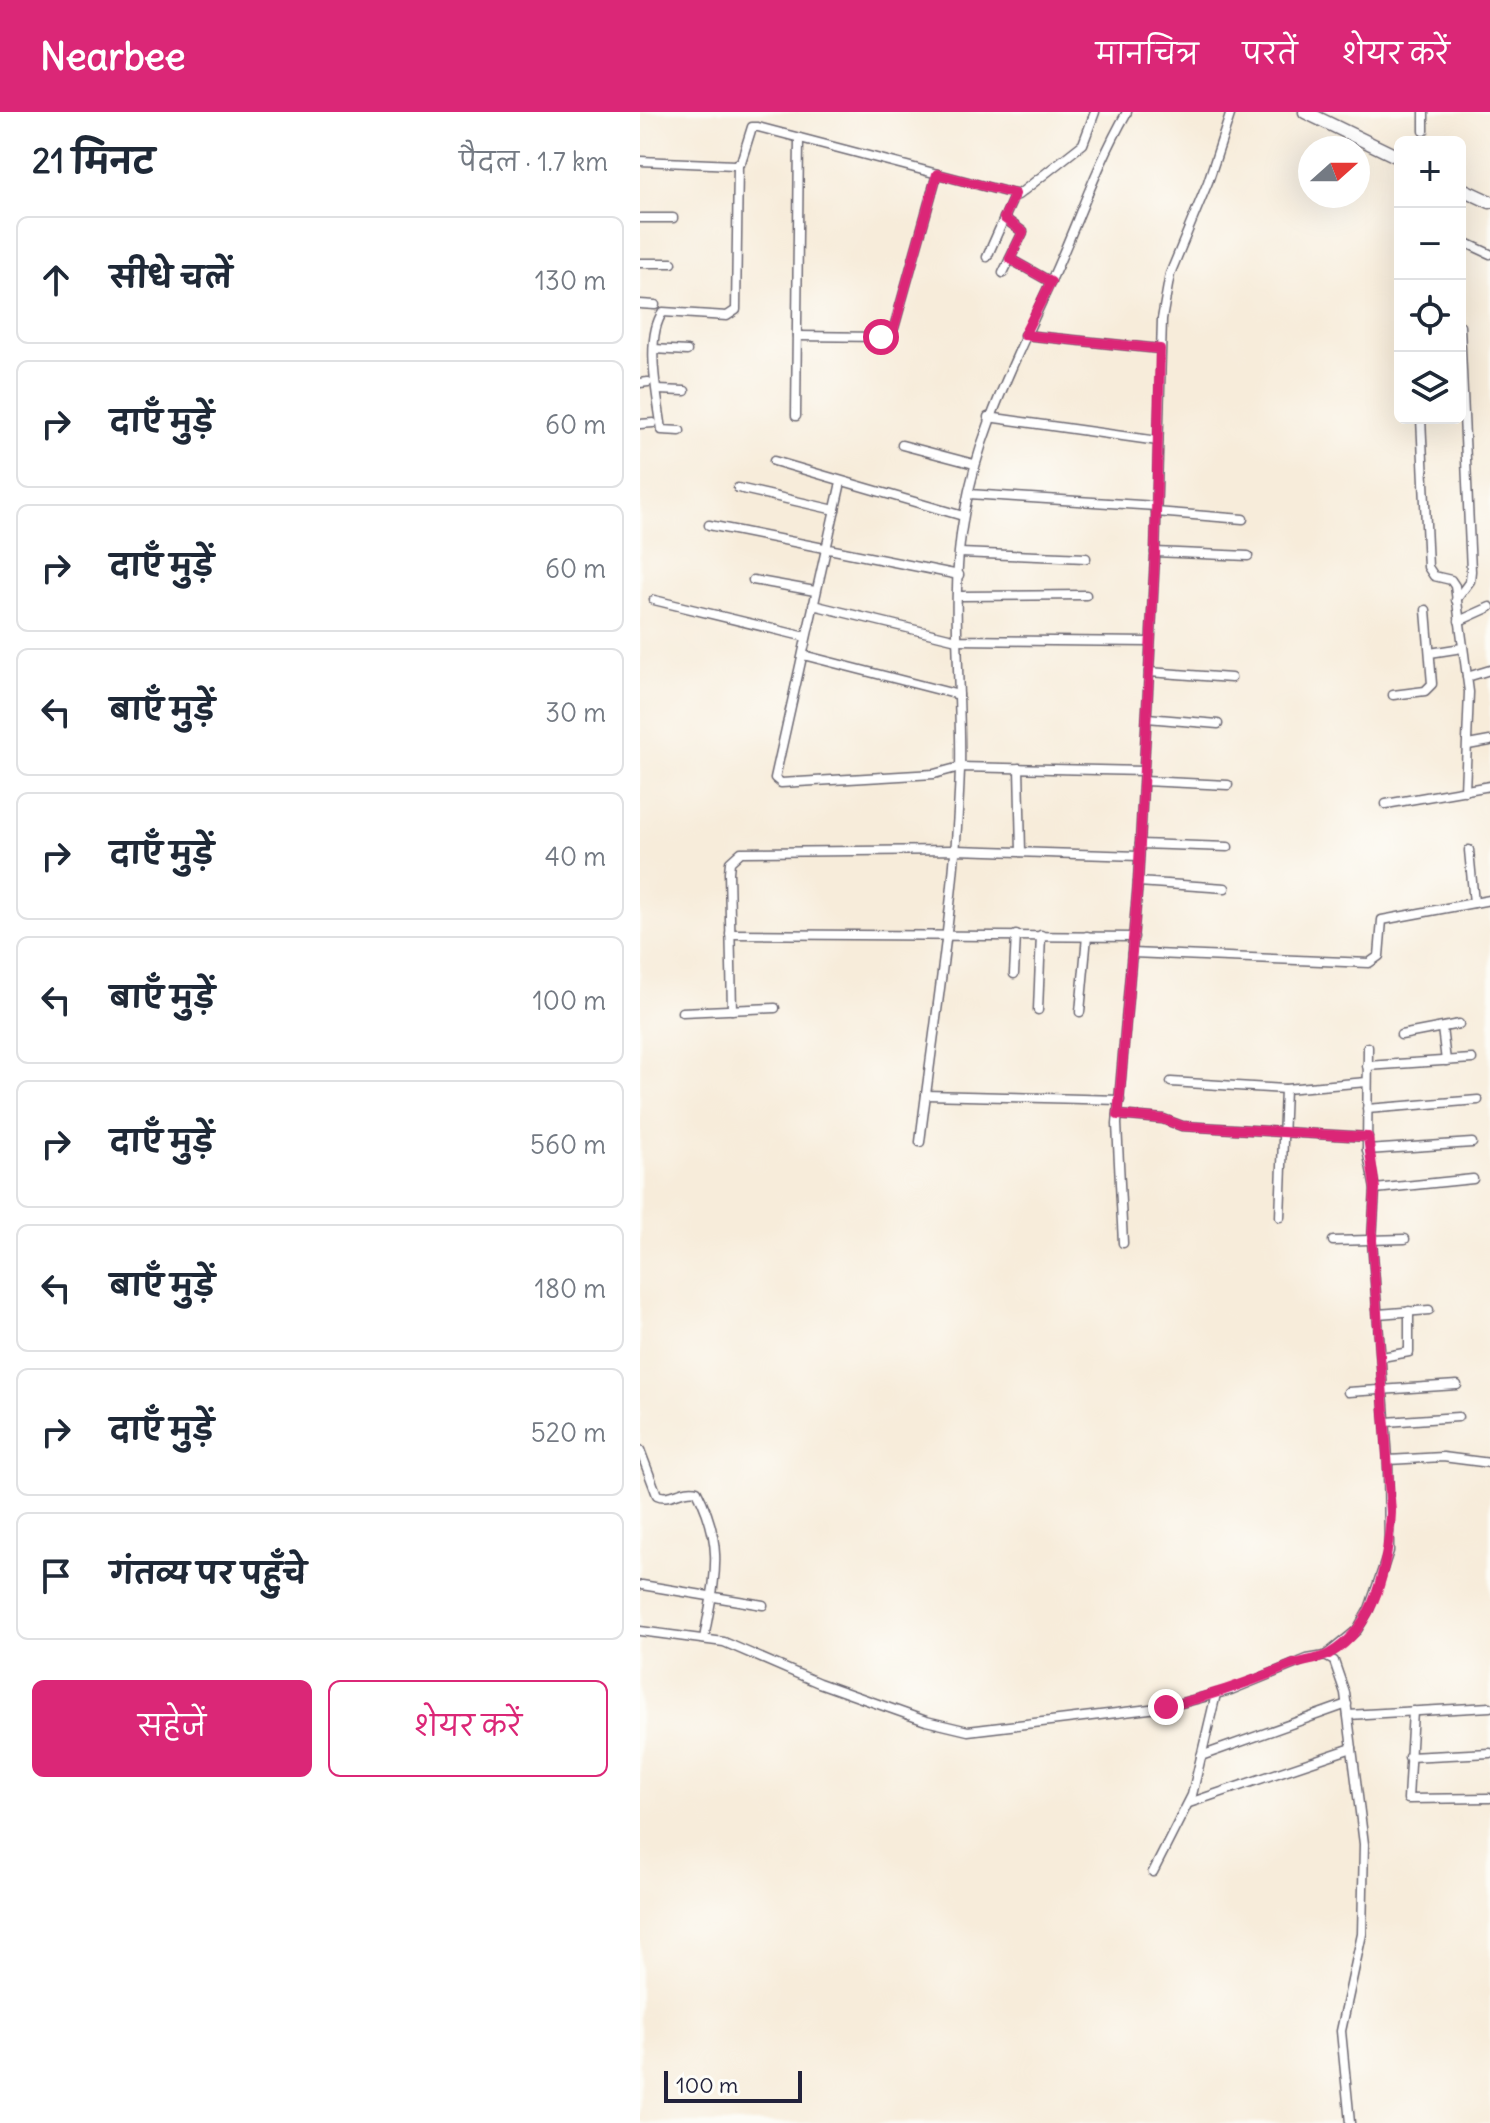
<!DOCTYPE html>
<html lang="hi">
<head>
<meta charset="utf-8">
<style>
	:root { --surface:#fff; --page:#f6f6f7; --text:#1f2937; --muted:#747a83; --line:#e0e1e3; --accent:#db2777 }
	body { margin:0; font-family:Delius,"Playpen Sans Deva",sans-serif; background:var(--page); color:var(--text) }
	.controls { position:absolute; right:24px; top:24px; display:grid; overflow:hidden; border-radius:12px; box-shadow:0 8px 32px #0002 }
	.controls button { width:72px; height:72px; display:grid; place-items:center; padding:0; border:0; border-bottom:2px solid var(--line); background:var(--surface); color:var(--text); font:40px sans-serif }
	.compass { position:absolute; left:658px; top:24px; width:72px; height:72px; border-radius:50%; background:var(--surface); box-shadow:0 8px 32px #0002; rotate:69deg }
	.scale { position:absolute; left:24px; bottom:20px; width:138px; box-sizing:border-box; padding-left:8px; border:4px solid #22223b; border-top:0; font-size:22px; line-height:28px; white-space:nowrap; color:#22223b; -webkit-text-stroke:6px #fdfcf7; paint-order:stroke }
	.stop { position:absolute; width:24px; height:24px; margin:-18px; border:6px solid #db2777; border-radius:50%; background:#fff }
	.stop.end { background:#db2777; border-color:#fff; box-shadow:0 2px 8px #0008 }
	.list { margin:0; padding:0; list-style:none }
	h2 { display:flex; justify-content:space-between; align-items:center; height:104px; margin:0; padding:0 32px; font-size:34px }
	h2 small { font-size:26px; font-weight:400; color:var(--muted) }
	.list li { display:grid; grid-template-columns:52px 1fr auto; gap:24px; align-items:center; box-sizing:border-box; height:128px; margin:0 16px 16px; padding:0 16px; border:2px solid var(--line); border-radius:12px }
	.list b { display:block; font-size:30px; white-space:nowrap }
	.list em { font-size:26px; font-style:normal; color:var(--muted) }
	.actions { display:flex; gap:16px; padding:24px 32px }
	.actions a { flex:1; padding:18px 0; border:2px solid var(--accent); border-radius:12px; text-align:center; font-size:28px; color:var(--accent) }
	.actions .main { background:var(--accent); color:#fff }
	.icon { flex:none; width:44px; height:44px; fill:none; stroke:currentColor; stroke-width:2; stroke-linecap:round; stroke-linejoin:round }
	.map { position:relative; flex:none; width:850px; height:2011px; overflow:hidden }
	header { display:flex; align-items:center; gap:48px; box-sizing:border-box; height:112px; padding:0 40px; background:var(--accent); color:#fff }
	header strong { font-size:38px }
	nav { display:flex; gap:44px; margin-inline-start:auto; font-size:28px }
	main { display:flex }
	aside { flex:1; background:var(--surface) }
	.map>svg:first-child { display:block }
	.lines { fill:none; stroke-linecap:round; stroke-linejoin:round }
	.street-casing { stroke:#6d6973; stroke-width:11 }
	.primary-casing { stroke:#6d6973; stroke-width:15 }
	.street { stroke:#fff; stroke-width:8 }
	.primary { stroke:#fff; stroke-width:12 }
	.route { stroke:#db2777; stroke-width:10 }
</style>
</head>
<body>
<header>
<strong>Nearbee</strong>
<nav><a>मानचित्र</a><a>परतें</a><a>शेयर करें</a></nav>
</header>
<main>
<aside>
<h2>21 मिनट<small>पैदल · 1.7 km</small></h2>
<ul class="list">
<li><svg class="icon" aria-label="ahead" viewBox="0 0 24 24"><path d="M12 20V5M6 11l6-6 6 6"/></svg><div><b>सीधे चलें</b></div><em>130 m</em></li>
<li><svg class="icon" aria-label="right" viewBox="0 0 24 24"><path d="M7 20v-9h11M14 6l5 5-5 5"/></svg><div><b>दाएँ मुड़ें</b></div><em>60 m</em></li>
<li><svg class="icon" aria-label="right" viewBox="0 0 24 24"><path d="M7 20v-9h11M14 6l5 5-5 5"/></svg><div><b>दाएँ मुड़ें</b></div><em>60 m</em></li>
<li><svg class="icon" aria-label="left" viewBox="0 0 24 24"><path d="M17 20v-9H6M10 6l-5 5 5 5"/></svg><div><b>बाएँ मुड़ें</b></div><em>30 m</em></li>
<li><svg class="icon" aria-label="right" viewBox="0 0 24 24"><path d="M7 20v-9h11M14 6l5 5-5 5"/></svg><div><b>दाएँ मुड़ें</b></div><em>40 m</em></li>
<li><svg class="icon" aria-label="left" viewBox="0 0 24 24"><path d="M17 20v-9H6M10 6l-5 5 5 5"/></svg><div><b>बाएँ मुड़ें</b></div><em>100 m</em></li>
<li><svg class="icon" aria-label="right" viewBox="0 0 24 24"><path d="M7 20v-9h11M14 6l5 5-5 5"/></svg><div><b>दाएँ मुड़ें</b></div><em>560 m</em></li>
<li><svg class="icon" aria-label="left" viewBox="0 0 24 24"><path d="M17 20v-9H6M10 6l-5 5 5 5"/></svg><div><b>बाएँ मुड़ें</b></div><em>180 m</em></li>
<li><svg class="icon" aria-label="right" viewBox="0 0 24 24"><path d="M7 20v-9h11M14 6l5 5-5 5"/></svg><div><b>दाएँ मुड़ें</b></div><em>520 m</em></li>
<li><svg class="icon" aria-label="arrive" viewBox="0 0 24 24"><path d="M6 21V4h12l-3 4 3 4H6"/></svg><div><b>गंतव्य पर पहुँचे</b></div></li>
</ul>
<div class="actions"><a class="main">सहेजें</a><a>शेयर करें</a></div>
</aside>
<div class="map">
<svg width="850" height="2011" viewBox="0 0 850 2011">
	<rect width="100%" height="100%" fill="#fdfcf7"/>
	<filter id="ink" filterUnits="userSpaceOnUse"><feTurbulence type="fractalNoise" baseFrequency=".0125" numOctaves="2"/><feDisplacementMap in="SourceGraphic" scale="16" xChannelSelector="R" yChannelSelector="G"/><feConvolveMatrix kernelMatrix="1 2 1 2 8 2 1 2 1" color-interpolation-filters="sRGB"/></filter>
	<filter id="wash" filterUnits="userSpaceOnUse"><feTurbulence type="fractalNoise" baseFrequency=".006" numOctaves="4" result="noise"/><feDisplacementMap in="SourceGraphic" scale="32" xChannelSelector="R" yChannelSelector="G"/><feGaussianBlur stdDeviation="1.8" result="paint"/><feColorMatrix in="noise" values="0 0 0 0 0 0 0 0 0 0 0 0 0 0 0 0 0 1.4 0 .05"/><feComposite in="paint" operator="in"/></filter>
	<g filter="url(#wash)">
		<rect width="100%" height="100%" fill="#f7ecda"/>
	</g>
	<g filter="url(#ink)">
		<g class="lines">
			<g class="street-casing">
				<g id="street">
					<polyline points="784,19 784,0"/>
					<polyline points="0,49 95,53 101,50 112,15 118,15 378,83 443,32 455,0"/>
					<polyline points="0,106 33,106"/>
					<polyline points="820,128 850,142"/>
					<polyline points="347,145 375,82"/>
					<polyline points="370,147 411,170"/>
					<polyline points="0,151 32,151"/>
					<polyline points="363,161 383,120 364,106"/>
					<polyline points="0,192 15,193"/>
					<polyline points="384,223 520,237"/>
					<polyline points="157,224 241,225 254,216 297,62"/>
					<polyline points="14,237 47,239"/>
					<polyline points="0,271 8,270"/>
					<polyline points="17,278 45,279"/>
					<polyline points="156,304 159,26"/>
					<polyline points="348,305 518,329"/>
					<polyline points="781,306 788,455 794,464 811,468 815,474 829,580 825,679"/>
					<polyline points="0,312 13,311"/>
					<path d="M40,319l-18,-1c-4,-31 -18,-92 1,-118l64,4 9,-6 2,-146"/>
					<polyline points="262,333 334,352"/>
					<polyline points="134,349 323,404"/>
					<polyline points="201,370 135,666 141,671 294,662 320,655 504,659"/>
					<polyline points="98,376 195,398"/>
					<polyline points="329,382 516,394"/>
					<polyline points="516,400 603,407"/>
					<polyline points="69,413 319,463"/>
					<polyline points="515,440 608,444"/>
					<polyline points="320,441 446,446"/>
					<polyline points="113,468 175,479"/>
					<polyline points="320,484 446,483"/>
					<polyline points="14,488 166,525"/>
					<polyline points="816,488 830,469 831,459 820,214"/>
					<polyline points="173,493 317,528 509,530"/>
					<polyline points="819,509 850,495"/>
					<polyline points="790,541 822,536"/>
					<polyline points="163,543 319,583"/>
					<polyline points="509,560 591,566"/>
					<polyline points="827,565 850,558"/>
					<polyline points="753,583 785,579 792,572 786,498"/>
					<polyline points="507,606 578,612"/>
					<polyline points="828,633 850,629"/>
					<polyline points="379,656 381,740"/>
					<polyline points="504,669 588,673"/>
					<polyline points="746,692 850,674"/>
					<polyline points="500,732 588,735"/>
					<polyline points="829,738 834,791"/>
					<polyline points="498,770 585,776"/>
					<polyline points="90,822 494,825"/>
					<polyline points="492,841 729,851 739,844 742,808 850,788"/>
					<polyline points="374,862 376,823"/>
					<polyline points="92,898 89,760 90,750 101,740 316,738 499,744"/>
					<polyline points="398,898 401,823"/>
					<polyline points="42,900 135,896"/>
					<polyline points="440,900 447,824"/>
					<polyline points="802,916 806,949"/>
					<polyline points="761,923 819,912"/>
					<polyline points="727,954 832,947"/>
					<polyline points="531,970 645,977 727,970"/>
					<polyline points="286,983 480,988"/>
					<polyline points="727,997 838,988"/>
					<polyline points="478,1003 523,1007 542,1014 728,1025"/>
					<path d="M280,1030c15,-125 36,-247 40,-373 2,-82 -11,-174 4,-254 15,-87 51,-153 86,-232 27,-58 45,-115 77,-171"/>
					<polyline points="727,1038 832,1031"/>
					<polyline points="735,1077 833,1067"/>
					<polyline points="640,1105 645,977"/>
					<polyline points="693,1129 765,1127"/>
					<polyline points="483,1131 477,1012 498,770 515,444 522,207 530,162 568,70 591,0"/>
					<polyline points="738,1202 789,1198"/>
					<polyline points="742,1245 769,1240 769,1199"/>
					<polyline points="708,1280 817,1273"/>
					<polyline points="746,1310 818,1305"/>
					<path d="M0,1338l17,45c13,6 26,-8 40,-4 29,57 17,89 7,148"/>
					<polyline points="748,1348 803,1345 850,1351"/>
					<polyline points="2,1473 123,1493"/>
					<polyline points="0,1519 84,1530 179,1571 286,1609 328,1619 526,1595 591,1578 667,1547 685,1544 694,1549 705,1581 724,1732 722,1822 701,1919 710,2011"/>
					<polyline points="685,1544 717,1518 729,1497 749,1439 748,1348 732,1128 735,1077 727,1038 728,935"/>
					<polyline points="773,1599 768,1687 850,1686"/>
					<polyline points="708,1603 850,1595"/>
					<polyline points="561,1644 707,1592"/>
					<polyline points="769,1645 850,1641"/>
					<polyline points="549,1691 712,1636"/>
					<polyline points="513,1760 552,1683 576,1582"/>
				</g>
			</g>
			<g class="primary-casing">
				<g id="primary">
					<polyline points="665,0 760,46"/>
					<polyline points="820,76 850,90"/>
				</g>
			</g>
			<use href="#street" class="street"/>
			<use href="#primary" class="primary"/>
		</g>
	</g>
	<g class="lines" filter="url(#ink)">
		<path class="route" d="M241,225l13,-9 43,-154 78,20 -11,24 19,14 -13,27 41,23 -27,53 136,14 -5,207 -17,326 -20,233 45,4 19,7 186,11 7,52 -3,51 19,273c-3,50 -14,114 -62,141 -10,6 -28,7 -40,12 -41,17 -80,30 -123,41"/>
	</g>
</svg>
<div class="controls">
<button>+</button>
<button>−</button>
<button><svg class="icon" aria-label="locate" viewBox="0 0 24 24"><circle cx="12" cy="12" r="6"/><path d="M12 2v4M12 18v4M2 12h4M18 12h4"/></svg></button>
<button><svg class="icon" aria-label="layers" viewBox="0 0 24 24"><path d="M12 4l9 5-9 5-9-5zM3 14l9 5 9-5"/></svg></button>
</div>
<svg class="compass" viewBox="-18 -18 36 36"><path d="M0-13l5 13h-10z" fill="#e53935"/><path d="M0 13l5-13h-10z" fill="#747a83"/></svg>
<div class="scale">100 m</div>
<div class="stop" style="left:241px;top:225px"></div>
<div class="stop end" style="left:526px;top:1595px"></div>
</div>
</main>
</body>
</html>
